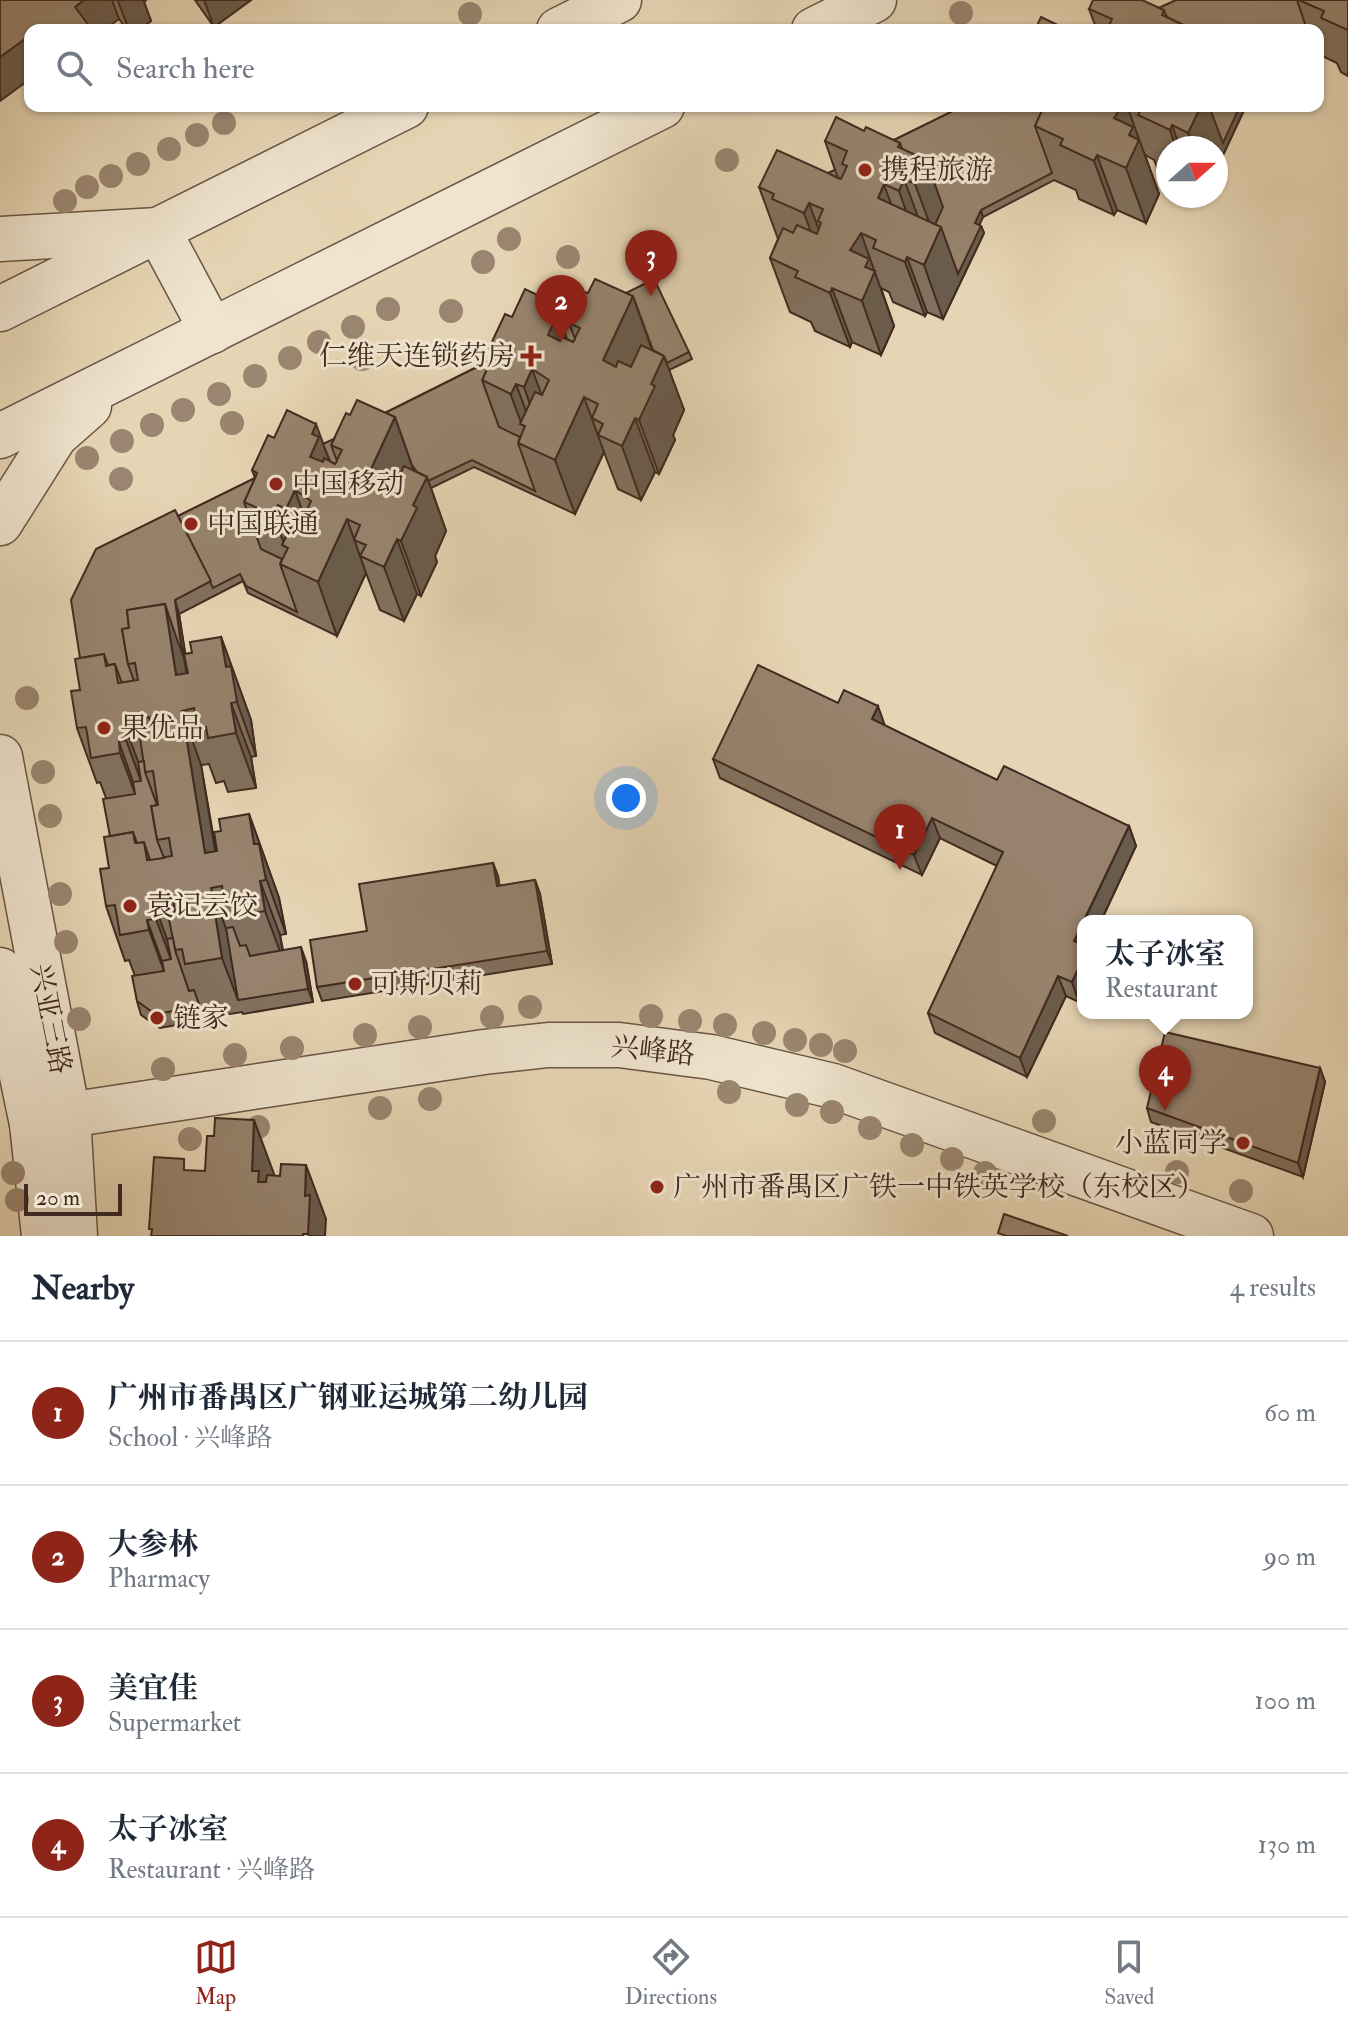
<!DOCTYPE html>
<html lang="en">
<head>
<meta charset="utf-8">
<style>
	:root { --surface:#fff; --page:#f2f2f3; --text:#1f2937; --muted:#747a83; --line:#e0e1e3; --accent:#8f2418 }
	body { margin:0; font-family:"IM FELL Double Pica","Noto Serif SC",serif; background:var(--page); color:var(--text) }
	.compass { position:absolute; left:1156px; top:136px; width:72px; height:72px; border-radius:50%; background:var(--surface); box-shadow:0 2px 6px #0004; rotate:69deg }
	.scale { position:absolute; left:24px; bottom:20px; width:98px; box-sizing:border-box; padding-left:8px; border:4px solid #412a20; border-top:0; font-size:22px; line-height:28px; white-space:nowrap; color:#412a20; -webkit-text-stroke:6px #efe4ce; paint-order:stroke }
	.you { position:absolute; left:626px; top:798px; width:28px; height:28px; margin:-20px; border:6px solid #fff; border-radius:50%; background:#1a73e8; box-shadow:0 0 0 12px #1a73e833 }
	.badge { display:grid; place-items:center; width:52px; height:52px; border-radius:50%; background:var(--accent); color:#fff; font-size:26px; font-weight:700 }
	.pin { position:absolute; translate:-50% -66px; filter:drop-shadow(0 2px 4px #0008) }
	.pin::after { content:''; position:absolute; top:42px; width:28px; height:24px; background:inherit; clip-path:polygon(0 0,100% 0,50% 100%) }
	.popup { position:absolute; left:1077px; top:915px; width:176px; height:104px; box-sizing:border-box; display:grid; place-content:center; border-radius:16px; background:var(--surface); filter:drop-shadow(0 2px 6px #0005); font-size:26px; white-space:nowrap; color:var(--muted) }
	.popup b { font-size:30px; color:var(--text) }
	.popup::after { content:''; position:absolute; left:50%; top:100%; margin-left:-16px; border:16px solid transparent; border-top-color:var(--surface) }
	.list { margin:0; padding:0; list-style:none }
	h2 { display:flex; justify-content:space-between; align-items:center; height:104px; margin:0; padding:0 32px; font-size:34px }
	h2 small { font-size:26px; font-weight:400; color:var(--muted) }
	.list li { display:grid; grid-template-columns:52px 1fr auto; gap:24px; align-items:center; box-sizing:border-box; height:144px; padding:0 32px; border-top:2px solid var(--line) }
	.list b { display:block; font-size:30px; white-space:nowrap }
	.list p { margin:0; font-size:26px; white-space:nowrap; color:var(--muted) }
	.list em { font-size:26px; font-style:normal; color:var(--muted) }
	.icon { flex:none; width:44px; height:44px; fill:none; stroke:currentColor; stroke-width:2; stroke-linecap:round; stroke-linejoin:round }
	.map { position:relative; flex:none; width:1348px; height:1236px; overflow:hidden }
	.search { position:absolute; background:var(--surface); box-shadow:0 2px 6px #0004; left:24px; right:24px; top:24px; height:88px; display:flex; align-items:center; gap:20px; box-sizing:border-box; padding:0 28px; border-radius:16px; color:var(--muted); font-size:30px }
	.sheet { height:680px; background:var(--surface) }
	nav { display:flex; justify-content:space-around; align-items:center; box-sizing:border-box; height:112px; border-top:2px solid var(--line); background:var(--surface); font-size:22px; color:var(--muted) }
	nav a { display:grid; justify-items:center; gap:4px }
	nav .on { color:var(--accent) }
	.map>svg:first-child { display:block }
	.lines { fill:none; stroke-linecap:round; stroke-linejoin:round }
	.minor-casing { stroke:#6a5545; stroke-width:47 }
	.minor { stroke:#efe4ce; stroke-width:44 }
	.tree { fill:#9a8670 }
	.wall { fill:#82715e; stroke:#412a20; stroke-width:2 }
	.shaded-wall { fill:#6a5c4c; stroke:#412a20; stroke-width:2 }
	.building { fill:#97836d; stroke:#412a20; stroke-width:2 }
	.poi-dot { fill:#8f2418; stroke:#efe4ce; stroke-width:3 }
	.labels { text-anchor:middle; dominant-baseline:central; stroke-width:6; stroke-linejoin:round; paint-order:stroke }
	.poi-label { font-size:28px; fill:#412a20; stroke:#efe4ce; text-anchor:start }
	.street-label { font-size:28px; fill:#412a20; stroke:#efe4ce }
</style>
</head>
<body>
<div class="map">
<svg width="1348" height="1236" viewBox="0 0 1348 1236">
	<rect width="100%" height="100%" fill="#e6d5b4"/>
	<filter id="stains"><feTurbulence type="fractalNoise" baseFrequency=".0025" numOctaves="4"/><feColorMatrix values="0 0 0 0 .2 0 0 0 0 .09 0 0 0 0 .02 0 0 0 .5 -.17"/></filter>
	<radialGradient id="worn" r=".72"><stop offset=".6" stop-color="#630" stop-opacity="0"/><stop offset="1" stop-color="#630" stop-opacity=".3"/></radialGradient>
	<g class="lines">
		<g class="minor-casing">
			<g id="minor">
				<polyline points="559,30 619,0"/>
				<polyline points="814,30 874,0"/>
				<polyline points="0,239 158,230 212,331"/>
				<polyline points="0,309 406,106"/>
				<polyline points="0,436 662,106"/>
				<polyline points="0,523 55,436 89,406"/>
				<polyline points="0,757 68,1115 75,1236"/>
				<polyline points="0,970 32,1124 44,1236"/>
				<polyline points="32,1124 68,1115 484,1052 548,1045 619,1045 711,1057 833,1086 1251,1236"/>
			</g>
		</g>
		<use href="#minor" class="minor"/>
	</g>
	<g class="tree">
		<circle cx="961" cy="13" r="12"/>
		<circle cx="470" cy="14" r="12"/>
		<circle cx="224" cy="123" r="12"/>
		<circle cx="197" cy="135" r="12"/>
		<circle cx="169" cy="149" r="12"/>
		<circle cx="727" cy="160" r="12"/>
		<circle cx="138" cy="164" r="12"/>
		<circle cx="111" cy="176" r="12"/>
		<circle cx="87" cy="187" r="12"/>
		<circle cx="65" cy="201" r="12"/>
		<circle cx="509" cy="239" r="12"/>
		<circle cx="568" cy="257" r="12"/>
		<circle cx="483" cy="262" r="12"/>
		<circle cx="388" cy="309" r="12"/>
		<circle cx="451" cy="311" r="12"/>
		<circle cx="353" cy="327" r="12"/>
		<circle cx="319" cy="342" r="12"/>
		<circle cx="290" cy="358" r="12"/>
		<circle cx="362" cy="359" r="12"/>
		<circle cx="255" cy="376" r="12"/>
		<circle cx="219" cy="394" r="12"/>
		<circle cx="183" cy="410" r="12"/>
		<circle cx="232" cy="423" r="12"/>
		<circle cx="152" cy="425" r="12"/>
		<circle cx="122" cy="441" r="12"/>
		<circle cx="87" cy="458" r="12"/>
		<circle cx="121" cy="479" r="12"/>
		<circle cx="27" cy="698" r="12"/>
		<circle cx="43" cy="772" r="12"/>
		<circle cx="50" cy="816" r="12"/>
		<circle cx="60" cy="894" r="12"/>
		<circle cx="66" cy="942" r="12"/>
		<circle cx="530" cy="1007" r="12"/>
		<circle cx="651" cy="1016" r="12"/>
		<circle cx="492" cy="1017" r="12"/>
		<circle cx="79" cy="1019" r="12"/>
		<circle cx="690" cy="1021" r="12"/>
		<circle cx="725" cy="1025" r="12"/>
		<circle cx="420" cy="1027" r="12"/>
		<circle cx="764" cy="1033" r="12"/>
		<circle cx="365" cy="1035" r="12"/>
		<circle cx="795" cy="1040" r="12"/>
		<circle cx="821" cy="1045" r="12"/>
		<circle cx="292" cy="1048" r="12"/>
		<circle cx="845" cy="1051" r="12"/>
		<circle cx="235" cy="1055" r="12"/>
		<circle cx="163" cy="1069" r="12"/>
		<circle cx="729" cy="1092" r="12"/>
		<circle cx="430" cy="1099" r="12"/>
		<circle cx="797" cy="1105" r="12"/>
		<circle cx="380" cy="1108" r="12"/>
		<circle cx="832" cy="1112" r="12"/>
		<circle cx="1044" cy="1121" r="12"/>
		<circle cx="258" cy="1127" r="12"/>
		<circle cx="870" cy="1128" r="12"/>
		<circle cx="190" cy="1139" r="12"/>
		<circle cx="912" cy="1145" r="12"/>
		<circle cx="952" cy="1159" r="12"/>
		<circle cx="1177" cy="1172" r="12"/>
		<circle cx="13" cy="1173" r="12"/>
		<circle cx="985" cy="1173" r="12"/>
		<circle cx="1241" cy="1191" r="12"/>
		<circle cx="17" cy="1200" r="12"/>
	</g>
	<g class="wall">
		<polygon points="0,0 146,0 144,2 151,21 139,30 127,30 119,19 30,30 30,79"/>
		<polygon points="195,0 251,0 214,27"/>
		<polygon points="1176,0 1348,0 1348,76 1341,72 1337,63 1318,54 1318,30 1097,30 1089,9 1159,8"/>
		<polygon points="963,106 1246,106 1216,170 1216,148 1168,148 1168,174 1158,169 1154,160 1145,155 1159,194 1146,223 1117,210 1114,215 1079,199 1076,190 1054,180 983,217 979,225 981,226 984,233 943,319 927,312 925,316 893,302 889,292 881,288 894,326 881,355 852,342 850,347 815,331 811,322 790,312 770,258 778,239 759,187 828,173 835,170 825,141 864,131 894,140"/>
		<polygon points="512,317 562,325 570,321 689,352 692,359 669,370 684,410 673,435 675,440 659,474 655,472 641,500 618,489 604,452 575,514 474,467 431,488 446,531 435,556 437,562 421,596 417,594 404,621 380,610 366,573 337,636 248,593 243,581 179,614 185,654 192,653 221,637 251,720 256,756 251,757 256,788 228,792 224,781 216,783 209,764 201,765 216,851 217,851 221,831 249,814 279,898 286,934 280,935 283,950 306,961 313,1002 243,1014 242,1012 204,1018 205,1020 160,1028 141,1015 137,1001 135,976 129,960 125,961 106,906 109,868 110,836 106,798 100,782 97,783 77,728 80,690 80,658 178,516 255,478 252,470 274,438 323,444 334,439 350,415 385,413 491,360 492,357 489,348"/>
		<polygon points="885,726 997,780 1129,826 1136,846 1101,921 1083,921 1079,1002 1066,996 1027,1077 935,1033 928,1013 997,866 940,838 922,875 720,778 713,759"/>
		<polygon points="493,863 498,876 499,886 535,880 540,894 552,964 322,1001 317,987 367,931"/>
		<polygon points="1320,1068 1325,1082 1303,1177 1151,1122 1147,1108"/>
	</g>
	<g class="shaded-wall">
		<polygon points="84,0 112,0 119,19 104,30 83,30 75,7"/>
		<polygon points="119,0 146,0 144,2 151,21 139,30 129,30 118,1"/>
		<polygon points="204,0 251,0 214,27"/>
		<polygon points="25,39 30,52 30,79 0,101 0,57"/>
		<polygon points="1122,106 1127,106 1159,194 1146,223 1126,168 1114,118"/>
		<polygon points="1201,106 1246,106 1216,170 1216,148 1194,148 1188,133"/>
		<polygon points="1172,125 1180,148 1176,148 1170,130"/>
		<polygon points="1097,155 1117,210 1114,215 1094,161"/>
		<polygon points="926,160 946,214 935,238 915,184"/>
		<polygon points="904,179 924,233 918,245 899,191"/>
		<polygon points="884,185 904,238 878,198"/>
		<polygon points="809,203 829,257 824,268 804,213"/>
		<polygon points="981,210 983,217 977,230 975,223"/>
		<polygon points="981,226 984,233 943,319 924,265 941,227"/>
		<polygon points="861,233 894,326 881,355 862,301 850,250"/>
		<polygon points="907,257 927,312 925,316 905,262"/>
		<polygon points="832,288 852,342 850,347 830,293"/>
		<polygon points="633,296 652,350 623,414 603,360"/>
		<polygon points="554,303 574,357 548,335 549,312"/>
		<polygon points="664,356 684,410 673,435 675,440 659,474 639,420 651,384"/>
		<polygon points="523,361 516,384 536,438 525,426 522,425 509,390"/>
		<polygon points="532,369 552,423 543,442 524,387"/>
		<polygon points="584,397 604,452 575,514 555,460"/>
		<polygon points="395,417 414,472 385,536 365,482"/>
		<polygon points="635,418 655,472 641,500 622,446"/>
		<polygon points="316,424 336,478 310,457 312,434"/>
		<polygon points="427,477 446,531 435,556 437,562 421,596 401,541 413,505"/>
		<polygon points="285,482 278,505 298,559 288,548 285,546 272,512"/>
		<polygon points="295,490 314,545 306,563 286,509"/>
		<polygon points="347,519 366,573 337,636 318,582"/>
		<polygon points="397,539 417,594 404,621 384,567"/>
		<polygon points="175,600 179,614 186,658 181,645"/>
		<polygon points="165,604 184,658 192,709 176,675"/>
		<polygon points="221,637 251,720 256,756 237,702 226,667"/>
		<polygon points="231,703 251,757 256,788 236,733"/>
		<polygon points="878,706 885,726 872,719"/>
		<polygon points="182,711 201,765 221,886 205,853"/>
		<polygon points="123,721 143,775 146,795 126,740"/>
		<polygon points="119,742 138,796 140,807 120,753"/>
		<polygon points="249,814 279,898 286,934 254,844"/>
		<polygon points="932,818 940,838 922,875 914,855"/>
		<polygon points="1129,826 1136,846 1101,921 1084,921"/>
		<polygon points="493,863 498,876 502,900 497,886"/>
		<polygon points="535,880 540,894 552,964 547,951"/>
		<polygon points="260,881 280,935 285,965 265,911"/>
		<polygon points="211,888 231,942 238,1000 222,958"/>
		<polygon points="152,898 172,953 176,973 156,919"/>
		<polygon points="147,920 167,975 169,985 149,930"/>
		<polygon points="1083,923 1083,958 1074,941"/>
		<polygon points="301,947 306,961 313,1002 308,989"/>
		<polygon points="1083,959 1083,994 1079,1002 1072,982"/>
		<polygon points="1058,976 1066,996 1027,1077 1020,1058"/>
		<polygon points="1320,1068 1325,1082 1303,1177 1298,1163"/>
		<polygon points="254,1120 274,1174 272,1208 252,1171"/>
		<polygon points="306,1165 326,1219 325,1236 309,1236 308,1234 305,1196"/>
	</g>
	<g class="building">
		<polygon points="0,0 84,0 75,7 92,30 30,30 30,46 25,39 0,57"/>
		<polygon points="1093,0 1142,0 1164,10 1162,15 1190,28 1189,30 1107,30 1112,19 1089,9"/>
		<polygon points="1176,0 1297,0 1307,30 1191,30 1190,28 1167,17 1164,10 1159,8"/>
		<polygon points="1299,0 1348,0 1348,30 1321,18 1324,11"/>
		<polygon points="1041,17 1068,30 1035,30"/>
		<polygon points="963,106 1044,106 1035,126 1052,173 981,210 975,223 981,226 958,274 941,227 935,225 943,207 926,160 902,149 900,143 894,140"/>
		<polygon points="1044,106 1122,106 1114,118 1133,127 1129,135 1139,140 1126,168 1097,155 1094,161 1060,145 1063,139 1035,126"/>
		<polygon points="1136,106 1201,106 1188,133 1172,125 1170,130 1138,115 1141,109"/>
		<polygon points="1209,106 1240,106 1223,143"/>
		<polygon points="836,117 864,131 866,127 900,143 898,147 926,160 915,184 904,179 899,191 884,184 878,198 941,227 924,265 907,257 905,262 873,248 876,240 861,233 850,250 869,259 865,267 875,271 862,301 832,288 830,293 795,277 798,271 770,258 783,228 793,233 797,225 817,234 821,223 818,221 823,209 809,203 804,213 772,199 774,194 759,187 777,150 841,179 847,166 842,164 847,151 825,141"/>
		<polygon points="835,170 838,178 828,173"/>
		<polygon points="595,279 633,296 603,360 616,367 618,361 631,367 641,345 664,356 651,384 655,386 639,420 635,418 622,446 598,435 603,424 592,418 598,404 584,397 555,460 518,443 525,426 520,424 535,392 542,395 549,380 532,369 524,387 516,384 511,394 482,380 495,351 489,348 505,314 512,317 525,289 554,303 549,312 557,316 548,335 560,341 562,337 573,342 580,328 569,323 584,292 588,293"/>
		<polygon points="654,279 689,352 667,363 664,356 653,350 633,296 626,293"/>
		<polygon points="570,321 569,323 575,339 573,342 567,339 562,325"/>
		<polygon points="491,360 482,380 499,427 520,437 518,443 535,491 472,460 428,481 427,477 417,472 412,465 395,417 385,413"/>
		<polygon points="357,400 395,417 365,482 378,488 381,483 393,489 404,466 427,477 413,505 417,508 401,541 397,539 384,567 360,556 366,545 354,540 360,525 347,519 318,582 280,564 288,548 282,545 297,514 304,517 311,501 295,490 286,509 278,505 273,515 244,502 257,473 252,470 268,435 274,438 287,410 316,424 312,434 319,437 310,457 323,462 324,458 335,464 342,450 331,445 346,413 350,415"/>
		<polygon points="334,439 331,445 337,461 335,464 330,461 323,444"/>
		<polygon points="255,478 244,502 261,549 282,559 280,564 297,612 246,586 240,574 213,588 178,516"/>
		<polygon points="175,510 211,581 175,600 181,645 179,645 165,604 127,610 129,628 122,629 128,664 134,681 122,683 115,664 108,665 104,654 80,658 71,600 96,549"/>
		<polygon points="165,604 176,675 188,673 184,654 192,653 190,642 221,637 226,667 231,666 237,702 231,703 236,733 208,738 206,727 197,728 194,708 182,711 205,853 217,851 214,832 221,831 219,819 249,814 254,844 259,844 266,880 260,881 265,911 236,916 234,904 225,905 222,886 211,888 222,958 185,964 182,949 175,950 168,914 175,913 172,895 152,898 156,919 147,920 149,930 120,935 115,905 106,906 100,869 109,868 104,837 133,832 135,843 144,842 147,860 172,856 169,838 157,840 151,806 158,805 153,771 145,772 140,738 153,736 149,717 123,721 126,740 119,742 120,753 91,758 86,727 77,728 71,691 80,690 75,659 104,654 106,666 115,664 118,683 138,680 135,663 128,664 122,629 129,628 127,610"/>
		<polygon points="758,665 838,703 844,690 878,706 872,719 997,780 1004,766 1129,826 1074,941 1083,945 1083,959 1072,982 1058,976 1020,1058 928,1013 1003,852 932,818 914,855 713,759"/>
		<polygon points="144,761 145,772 157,805 151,806 157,840 164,858 150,860 144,842 137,843 133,832 110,836 103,799 135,794 133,782 141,781 138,762"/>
		<polygon points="493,863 497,886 535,880 547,951 317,987 310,940 367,931 359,884"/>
		<polygon points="233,927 240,946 246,945 250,956 301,947 308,989 238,1000 226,928"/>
		<polygon points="173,938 175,950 189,991 194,990 200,1007 155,1014 137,1001 132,976 164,971 162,961 171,959 167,939"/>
		<polygon points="1165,1032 1320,1068 1298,1163 1147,1108"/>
		<polygon points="215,1118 254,1120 252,1171 259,1171 258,1182 266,1182 267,1175 280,1176 281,1164 306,1165 305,1196 310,1195 308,1234 303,1234 303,1236 151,1236 152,1229 149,1229 154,1157 184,1159 184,1170 205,1171 207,1136 214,1136"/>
		<polygon points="1004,1214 1068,1236 1006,1236 998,1233"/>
	</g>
	<g class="poi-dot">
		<circle cx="865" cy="170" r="8"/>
		<path d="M527 344h8v8h8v8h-8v8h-8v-8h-8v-8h8z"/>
		<circle cx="276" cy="484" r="8"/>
		<circle cx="191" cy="524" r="8"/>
		<circle cx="104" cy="728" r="8"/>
		<circle cx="130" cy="906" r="8"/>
		<circle cx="355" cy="984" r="8"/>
		<circle cx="157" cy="1018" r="8"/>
		<circle cx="1243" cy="1143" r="8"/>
		<circle cx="657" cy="1187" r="8"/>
	</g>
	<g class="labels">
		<g class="poi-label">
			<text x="881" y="170">携程旅游</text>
			<text x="515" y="356" text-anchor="end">仁维天连锁药房</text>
			<text x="292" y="484">中国移动</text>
			<text x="207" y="524">中国联通</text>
			<text x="120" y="728">果优品</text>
			<text x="146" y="906">袁记云饺</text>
			<text x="371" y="984">可斯贝莉</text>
			<text x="173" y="1018">链家</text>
			<text x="1227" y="1143" text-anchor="end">小蓝同学</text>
			<text x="673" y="1187">广州市番禺区广铁一中铁英学校（东校区）</text>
		</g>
		<g class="street-label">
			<text transform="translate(50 1019) rotate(79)">兴亚三路</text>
			<text transform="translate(653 1051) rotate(6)">兴峰路</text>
		</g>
	</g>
	<rect width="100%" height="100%" filter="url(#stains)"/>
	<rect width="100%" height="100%" fill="url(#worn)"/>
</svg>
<svg class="compass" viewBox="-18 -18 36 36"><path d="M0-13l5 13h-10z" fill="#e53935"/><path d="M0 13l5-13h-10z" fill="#747a83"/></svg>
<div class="scale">20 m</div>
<div class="you"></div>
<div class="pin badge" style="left:900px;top:870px">1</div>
<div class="pin badge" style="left:561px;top:341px">2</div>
<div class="pin badge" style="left:651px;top:296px">3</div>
<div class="pin badge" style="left:1165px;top:1111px">4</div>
<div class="popup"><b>太子冰室</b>Restaurant</div>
<div class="search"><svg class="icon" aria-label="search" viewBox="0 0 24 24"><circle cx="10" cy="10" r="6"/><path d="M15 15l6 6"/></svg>Search here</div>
</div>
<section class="sheet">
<h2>Nearby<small>4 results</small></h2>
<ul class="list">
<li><span class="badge">1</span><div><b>广州市番禺区广钢亚运城第二幼儿园</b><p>School · 兴峰路</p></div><em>60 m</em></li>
<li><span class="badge">2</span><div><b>大参林</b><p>Pharmacy</p></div><em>90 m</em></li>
<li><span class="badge">3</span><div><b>美宜佳</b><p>Supermarket</p></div><em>100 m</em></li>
<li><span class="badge">4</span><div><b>太子冰室</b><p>Restaurant · 兴峰路</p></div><em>130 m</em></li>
</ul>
</section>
<nav>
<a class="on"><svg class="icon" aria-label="map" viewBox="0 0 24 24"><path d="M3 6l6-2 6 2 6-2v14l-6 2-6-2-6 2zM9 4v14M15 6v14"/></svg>Map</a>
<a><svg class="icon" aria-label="directions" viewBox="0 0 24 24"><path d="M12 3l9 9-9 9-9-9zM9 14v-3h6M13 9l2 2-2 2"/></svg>Directions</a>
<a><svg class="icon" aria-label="saved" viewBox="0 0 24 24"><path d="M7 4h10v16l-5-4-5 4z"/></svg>Saved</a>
</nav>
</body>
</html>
